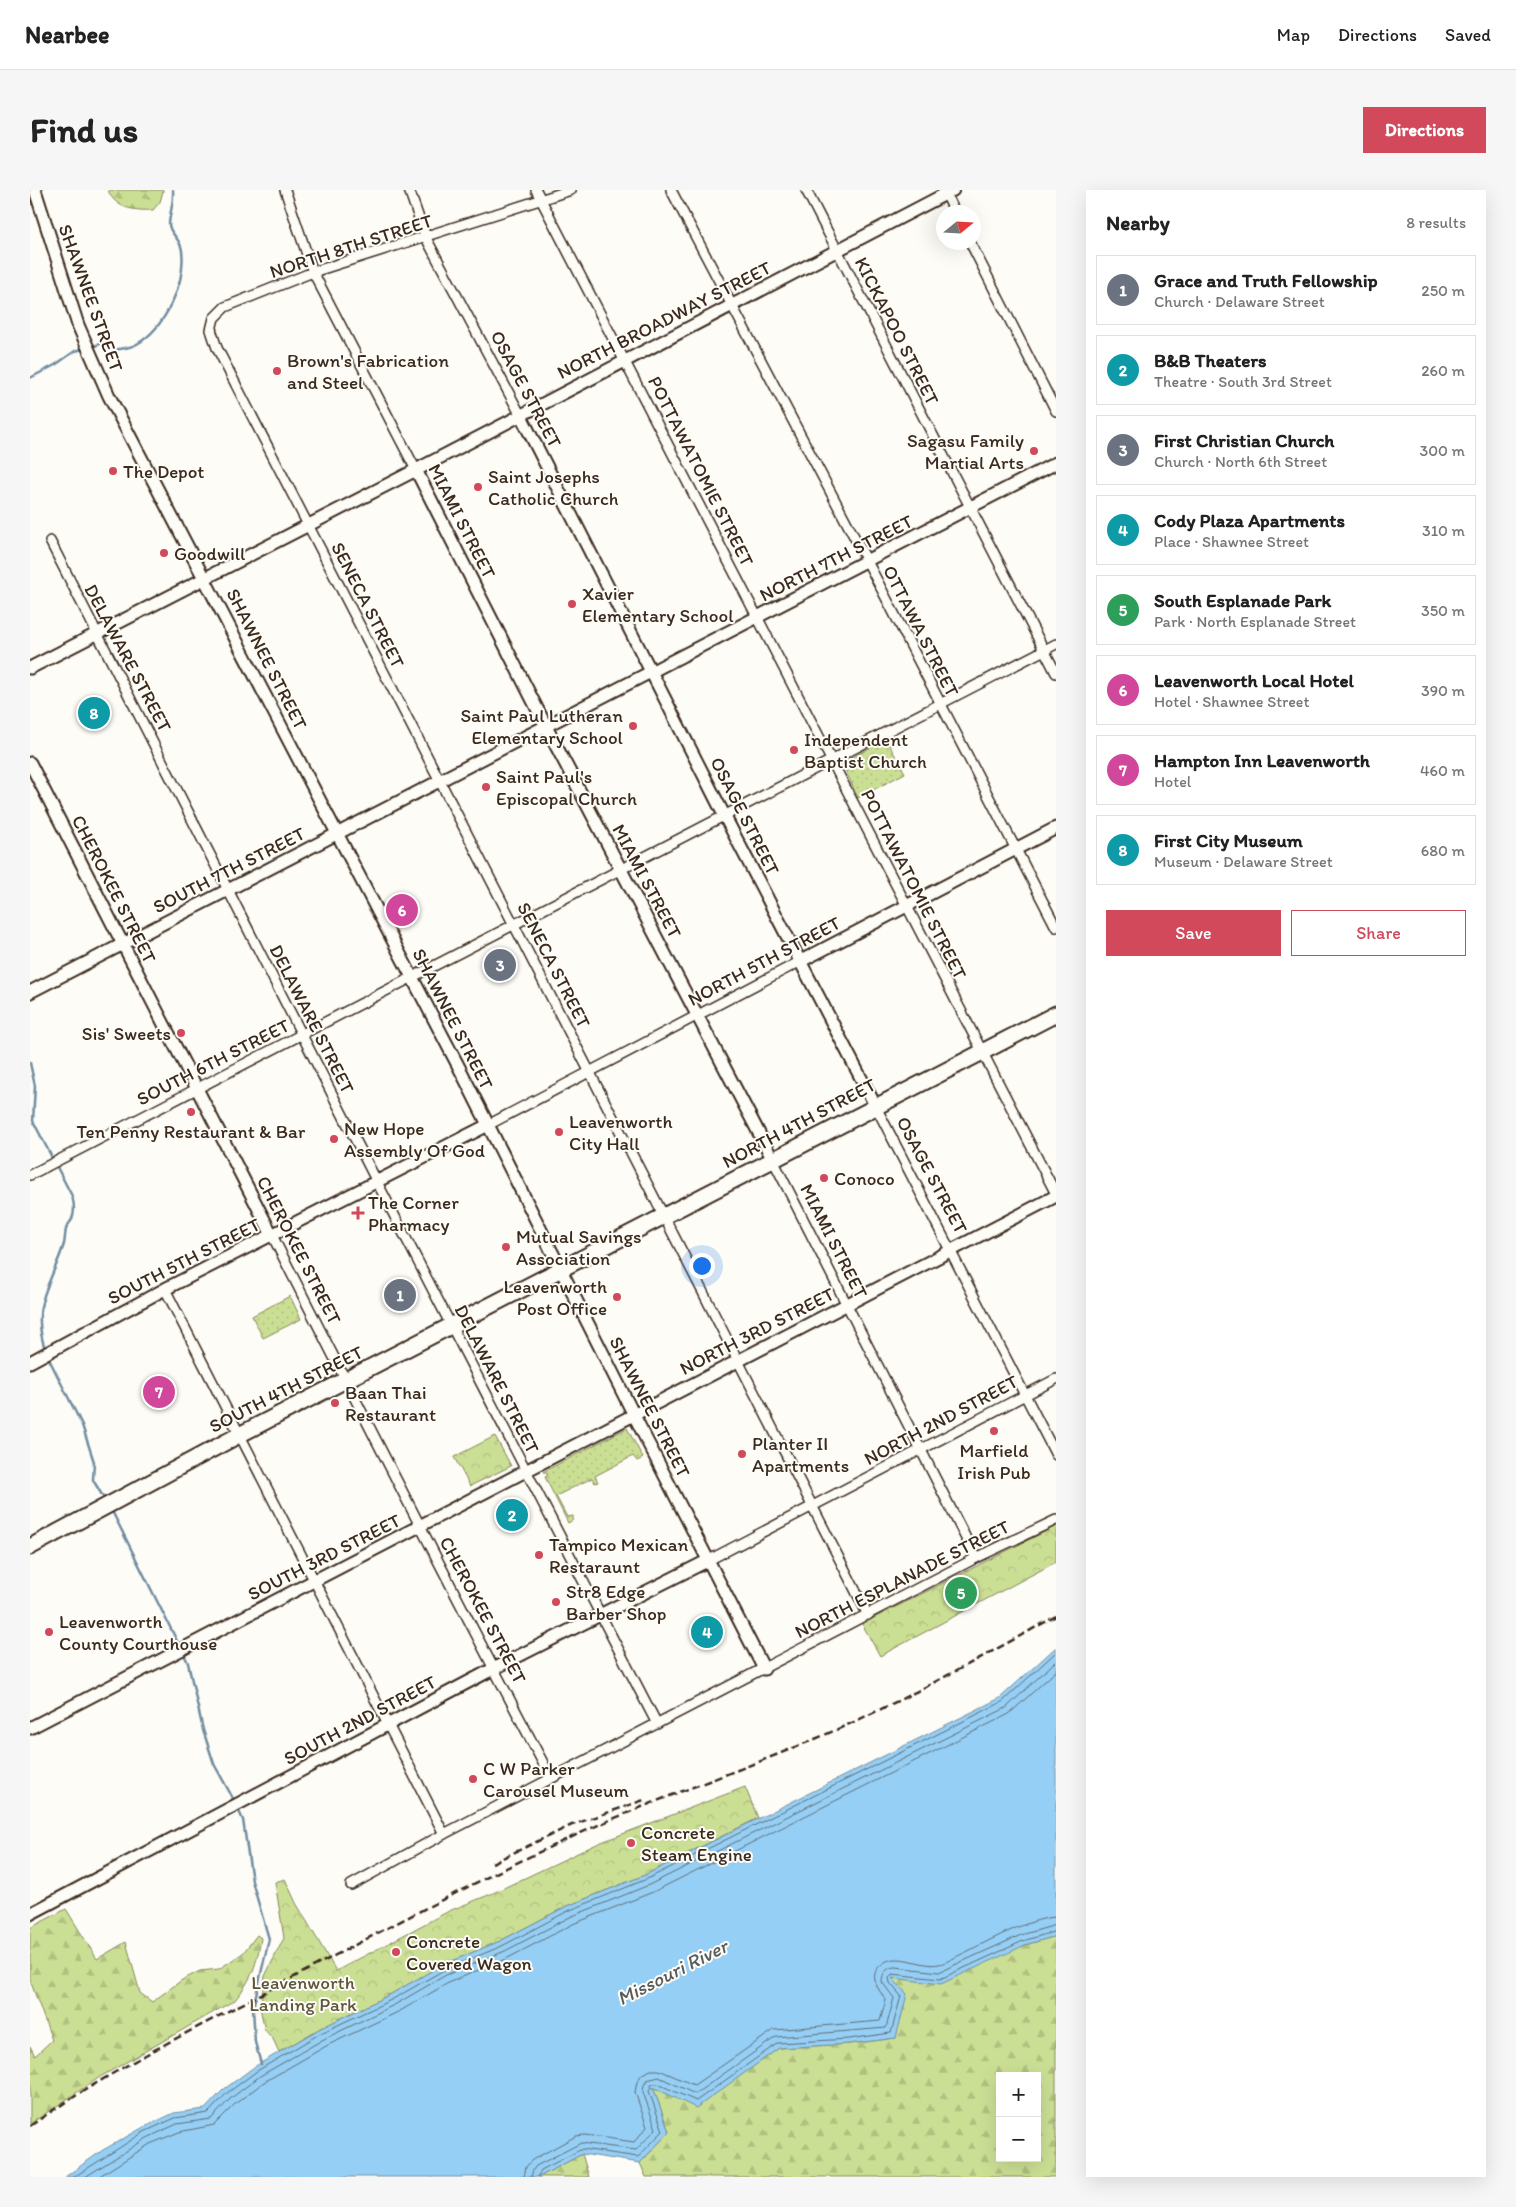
<!DOCTYPE html>
<html lang="en">
<head>
<meta charset="utf-8">
<style>
	:root { --surface:#fff; --page:#f6f6f6; --text:#222; --muted:#767676; --line:#e0e0e0; --accent:#d1495b }
	body { margin:0; font-family:Itim,sans-serif; background:var(--page); color:var(--text) }
	.controls { position:absolute; right:15px; bottom:15px; display:grid; overflow:hidden; border-radius:0px; box-shadow:0 5px 20px #0002 }
	.controls button { width:45px; height:45px; display:grid; place-items:center; padding:0; border:0; border-bottom:1px solid var(--line); background:var(--surface); color:var(--text); font:25px sans-serif }
	.compass { position:absolute; left:906px; top:15px; width:45px; height:45px; border-radius:50%; background:var(--surface); box-shadow:0 5px 20px #0002; rotate:72deg }
	.you { position:absolute; left:671px; top:1075px; width:18px; height:18px; margin:-12px; border:4px solid #fff; border-radius:50%; background:#1a73e8; box-shadow:0 0 0 8px #1a73e833 }
	.badge { display:grid; place-items:center; width:32px; height:32px; border-radius:50%; background:var(--accent); color:#fff; font-size:16px; font-weight:700 }
	.pin { position:absolute; translate:-50% -50%; border:2px solid #fff; box-shadow:0 1px 5px #0006 }
	.list { margin:0; padding:0; list-style:none }
	h2 { display:flex; justify-content:space-between; align-items:center; height:65px; margin:0; padding:0 20px; font-size:21px }
	h2 small { font-size:16px; font-weight:400; color:var(--muted) }
	.list li { display:grid; grid-template-columns:32px 1fr auto; gap:15px; align-items:center; box-sizing:border-box; height:70px; margin:0 10px 10px; padding:0 10px; border:1px solid var(--line); border-radius:0px }
	.list b { display:block; font-size:19px; white-space:nowrap }
	.list p { margin:0; font-size:16px; white-space:nowrap; color:var(--muted) }
	.list em { font-size:16px; font-style:normal; color:var(--muted) }
	.actions { display:flex; gap:10px; padding:15px 20px }
	.actions a { flex:1; padding:11px 0; border:1px solid var(--accent); border-radius:0px; text-align:center; font-size:18px; color:var(--accent) }
	.actions .main { background:var(--accent); color:#fff }
	.map { position:relative; flex:none; width:1026px; height:1987px; overflow:hidden; border-radius:0px }
	header { display:flex; align-items:center; gap:30px; box-sizing:border-box; height:70px; padding:0 25px; background:var(--surface); border-bottom:1px solid var(--line) }
	header strong { font-size:24px }
	nav { display:flex; gap:28px; margin-inline-start:auto; font-size:18px }
	.intro { display:flex; align-items:center; justify-content:space-between; box-sizing:border-box; height:120px; padding:0 30px }
	h1 { margin:0; font-size:35px }
	.button { padding:12px 22px; border-radius:0px; background:var(--accent); color:#fff; font-size:18px; font-weight:700 }
	main { display:flex; gap:30px; padding:0 30px }
	aside { flex:1; background:var(--surface); border-radius:0px; box-shadow:0 5px 20px #0002 }
	.map>svg:first-child { display:block }
	.grass { fill:url(#grass-dots); stroke:#838459 }
	.forest { fill:url(#forest-firs); stroke:#838459; fill-rule:evenodd }
	.park { fill:url(#park-crowns); stroke:#838459 }
	.water { fill:#96cff5; stroke:#728d9f }
	.lines { fill:none; stroke-linecap:round; stroke-linejoin:round }
	.shore { stroke:#5f6c74; stroke-width:1 }
	.stream { stroke:#728d9f; stroke-width:2.5 }
	.minor-casing { stroke:#3b2a1e; stroke-width:12 }
	.tertiary-casing { stroke:#3b2a1e; stroke-width:15 }
	.trunk-casing { stroke:#3b2a1e; stroke-width:19 }
	.minor { stroke:#fdfcf7; stroke-width:9 }
	.tertiary { stroke:#fdfcf7; stroke-width:11 }
	.trunk { stroke:#fdfcf7; stroke-width:15 }
	.rail { stroke:#3b2a1e; stroke-width:2.5; stroke-dasharray:8 4; stroke-linecap:butt }
	.poi-dot { fill:#d1495b; stroke:#fdfcf7; stroke-width:2 }
	.labels { text-anchor:middle; dominant-baseline:central; stroke-width:4; stroke-linejoin:round; paint-order:stroke }
	.street-label { font-size:19px; fill:#3b2a1e; stroke:#fdfcf7 }
	.poi-label { font-size:19px; fill:#3b2a1e; stroke:#fdfcf7; text-anchor:start }
	.park-label { font-size:19px; fill:#5f573c; stroke:#fdfcf7 }
	.water-label { font-size:20px; font-style:italic; fill:#565c5e; stroke:#fdfcf7 }
</style>
</head>
<body>
<header>
<strong>Nearbee</strong>
<nav><a>Map</a><a>Directions</a><a>Saved</a></nav>
</header>
<div class="intro"><h1>Find us</h1><a class="button">Directions</a></div>
<main>
<div class="map">
<svg width="1026" height="1987" viewBox="0 0 1026 1987">
	<defs>
		<pattern id="grass-dots" width="8" height="8" patternUnits="userSpaceOnUse" patternTransform="scale(1.25)"><rect width="8" height="8" fill="#cbdf94"/><path d="M2 2h.1M6 6h.1" fill="none" stroke="#afc07f" stroke-width="1.8" stroke-linecap="round"/></pattern>
		<pattern id="forest-firs" width="22" height="20" patternUnits="userSpaceOnUse" patternTransform="scale(1.25)"><rect width="22" height="20" fill="#cbdf94"/><path d="M5 1l3.5 6h-7zM16 11l3.5 6h-7z" fill="#afc07f"/></pattern>
		<pattern id="park-crowns" width="20" height="18" patternUnits="userSpaceOnUse" patternTransform="scale(1.25)"><rect width="20" height="18" fill="#cbdf94"/><path d="M2 6a3 3 0 1 1 6 0M12 15a3 3 0 1 1 6 0" fill="none" stroke="#afc07f"/></pattern>
	</defs>
	<rect width="100%" height="100%" fill="#fdfcf7"/>
	<filter id="ink" filterUnits="userSpaceOnUse"><feTurbulence type="fractalNoise" baseFrequency=".02" numOctaves="2"/><feDisplacementMap in="SourceGraphic" scale="10" xChannelSelector="R" yChannelSelector="G"/><feConvolveMatrix kernelMatrix="1 2 1 2 8 2 1 2 1" color-interpolation-filters="sRGB"/></filter>
	<g filter="url(#ink)">
		<g class="grass">
			<polygon points="856,549 875,583 828,608 812,573"/>
			<polygon points="260,1106 271,1129 233,1148 222,1126"/>
			<polygon points="597,1238 613,1268 607,1271 603,1266 565,1286 568,1292 565,1293 562,1288 526,1306 537,1327 543,1326 543,1330 538,1333 515,1287 518,1285 516,1282 513,1282"/>
		</g>
		<g class="forest">
			<path d="M78,0h55v1l-3,11 -7,8c-18,1 -38,-1 -45,-20z"/>
			<path d="M36,1719l31,50 29,-17 14,51 12,9 30,-22 18,-9 19,-2 24,-16 14,-18 4,3c-4,26 -9,41 -26,62l-135,77 -70,47v-78l5,10 17,-16 -22,-60v-52z"/>
			<path d="M1026,1746v241h-410l-6,-14 29,-31 -16,-45 43,20 83,-59 70,-4 47,-6 -5,-60 134,-33zM970,1886h37v82h-37z"/>
			<polygon points="552,1964 559,1987 509,1987"/>
		</g>
		<g class="park">
			<polygon points="465,1246 481,1276 440,1296 424,1267"/>
			<polygon points="1026,1336 1026,1372 850,1466 832,1434"/>
			<polygon points="715,1597 728,1628 615,1685 535,1717 470,1751 412,1775 361,1804 289,1839 249,1862 243,1849 235,1840 230,1818 235,1786 254,1748 245,1692 255,1689 266,1713 306,1781 419,1721 461,1704 569,1653"/>
		</g>
		<polygon class="water" points="1026,1457 1026,1746 995,1755 911,1794 862,1788 877,1804 866,1848 819,1854 749,1858 666,1918 623,1897 639,1942 610,1973 552,1964 509,1987 35,1987 73,1960 112,1938 144,1923 175,1919 193,1900 224,1877 289,1839 361,1804 412,1775 470,1751 535,1717 615,1685 970,1508"/>
		<g class="lines">
			<g class="shore">
				<polyline points="44,1987 114,1942 145,1928 178,1923 196,1904 227,1881 291,1843 363,1809 414,1780 472,1756 538,1721 617,1689 972,1512 1026,1462"/>
				<polyline points="55,1987 117,1948 147,1934 181,1929 200,1909 230,1886 294,1849 366,1814 416,1785 475,1761 540,1727 619,1695 976,1518 1026,1471"/>
				<polyline points="68,1987 120,1954 149,1942 184,1935 205,1914 234,1892 298,1855 370,1821 420,1792 478,1768 543,1734 623,1702 979,1524 1026,1481"/>
				<path d="M494,1987l2,-10 6,-7 44,-24 9,-1 49,7 13,-15 -12,-35 2,-10 5,-8 9,-4h8l35,15 80,-55 106,-9 6,-21c-8,-11 -19,-25 -4,-36 16,-13 39,4 57,0 7,-1 14,-6 21,-9 25,-12 69,-37 96,-38"/>
				<path d="M501,1987l2,-7 3,-4 45,-23 55,7 20,-21 -13,-37 1,-7 3,-5 12,-3 36,17 81,-57 110,-9 8,-30 -12,-16c0,-9 5,-15 14,-15l43,5 82,-37 35,-10"/>
				<polyline points="508,1987 511,1980 552,1959 608,1967 633,1941 619,1901 622,1894 628,1894 666,1911 748,1853 819,1849 861,1843 871,1806 860,1793 859,1788 862,1784 910,1789 993,1751 1026,1741"/>
			</g>
			<g class="stream">
				<path d="M61,157l12,-4 12,7c7,-2 16,-2 22,-6 28,-16 49,-61 45,-93 -1,-13 -13,-17 -13,-27 1,-13 5,-20 4,-34"/>
				<polyline points="0,188 25,175 45,161 53,159"/>
				<path d="M0,873l5,23 -2,35 39,75c2,7 3,16 0,23 -1,3 -5,6 -6,10 -1,5 -1,10 -2,15 -13,41 -34,60 -19,105"/>
				<polyline points="18,1167 52,1235 64,1272 63,1290 75,1310"/>
				<polyline points="81,1319 150,1457"/>
				<polyline points="153,1462 158,1473 173,1540 184,1574 205,1612"/>
				<polyline points="208,1619 213,1630 222,1691 239,1749 223,1818 225,1852 231,1874"/>
			</g>
			<g class="minor-casing">
				<g id="minor">
					<polyline points="255,0 283,82 386,280"/>
					<polyline points="379,0 396,48 490,224"/>
					<polyline points="506,0 1026,1004"/>
					<path d="M541,0l-258,82 -88,35 -11,11 -3,12 6,18c218,421 435,844 651,1267"/>
					<polyline points="641,0 837,371 1026,737"/>
					<polyline points="776,0 1026,483"/>
					<polyline points="914,0 925,22"/>
					<polyline points="940,52 1026,221"/>
					<polyline points="20,351 347,992 627,1534"/>
					<polyline points="845,915 1026,1265"/>
					<polyline points="458,935 771,771"/>
					<polyline points="743,970 946,1368"/>
					<polyline points="0,985 1026,454"/>
					<path d="M242,1045c92,182 184,363 279,543"/>
					<polyline points="135,1099 414,1644"/>
					<polyline points="679,1370 1026,1189"/>
					<polyline points="321,1695 414,1644 946,1368 1026,1330"/>
				</g>
			</g>
			<g class="tertiary-casing">
				<g id="tertiary">
					<polyline points="5,0 48,135 79,206 433,885 614,1245 734,1479"/>
					<polyline points="490,224 694,625 845,915"/>
					<polyline points="386,280 523,550 743,970"/>
					<polyline points="0,478 386,280 923,0"/>
					<polyline points="0,573 242,1045"/>
					<polyline points="771,771 1026,638"/>
					<polyline points="0,802 1026,273"/>
					<polyline points="0,1172 135,1099 458,935"/>
					<polyline points="0,1538 1026,1006"/>
					<polyline points="0,1724 463,1479 679,1370"/>
				</g>
			</g>
			<g class="trunk-casing">
				<polyline id="trunk" points="0,1357 209,1245 1026,824"/>
			</g>
			<use href="#minor" class="minor"/>
			<use href="#tertiary" class="tertiary"/>
			<use href="#trunk" class="trunk"/>
			<g class="rail">
				<polyline points="462,1673 542,1635 614,1610"/>
				<path d="M0,1936c77,-54 162,-96 245,-139 99,-52 198,-105 299,-151 78,-36 161,-63 241,-97 83,-35 162,-79 241,-123"/>
			</g>
		</g>
	</g>
	<g class="poi-dot">
		<circle cx="247" cy="181" r="5"/>
		<circle cx="1004" cy="261" r="5"/>
		<circle cx="83" cy="281" r="5"/>
		<circle cx="448" cy="297" r="5"/>
		<circle cx="134" cy="363" r="5"/>
		<circle cx="542" cy="414" r="5"/>
		<circle cx="603" cy="536" r="5"/>
		<circle cx="764" cy="560" r="5"/>
		<circle cx="456" cy="597" r="5"/>
		<circle cx="151" cy="843" r="5"/>
		<circle cx="161" cy="922" r="5"/>
		<circle cx="529" cy="942" r="5"/>
		<circle cx="304" cy="949" r="5"/>
		<circle cx="794" cy="988" r="5"/>
		<path d="M325.5 1015.5h5v5h5v5h-5v5h-5v-5h-5v-5h5z"/>
		<circle cx="476" cy="1057" r="5"/>
		<circle cx="587" cy="1107" r="5"/>
		<circle cx="305" cy="1213" r="5"/>
		<circle cx="964" cy="1241" r="5"/>
		<circle cx="712" cy="1264" r="5"/>
		<circle cx="509" cy="1365" r="5"/>
		<circle cx="526" cy="1412" r="5"/>
		<circle cx="19" cy="1442" r="5"/>
		<circle cx="443" cy="1589" r="5"/>
		<circle cx="601" cy="1653" r="5"/>
		<circle cx="366" cy="1762" r="5"/>
	</g>
	<g class="labels">
		<g class="street-label">
			<text transform="translate(321 56) rotate(-18)">NORTH 8TH STREET</text>
			<text transform="translate(61 108) rotate(70)">SHAWNEE STREET</text>
			<text transform="translate(634 130) rotate(-27)">NORTH BROADWAY STREET</text>
			<text transform="translate(867 141) rotate(63)">KICKAPOO STREET</text>
			<text transform="translate(496 199) rotate(62)">OSAGE STREET</text>
			<text transform="translate(671 281) rotate(63)">POTTAWATOMIE STREET</text>
			<text transform="translate(432 331) rotate(63)">MIAMI STREET</text>
			<text transform="translate(806 368) rotate(-27)">NORTH 7TH STREET</text>
			<text transform="translate(338 415) rotate(63)">SENECA STREET</text>
			<text transform="translate(891 441) rotate(63)">OTTAWA STREET</text>
			<text transform="translate(98 468) rotate(62)">DELAWARE STREET</text>
			<text transform="translate(237 469) rotate(63)">SHAWNEE STREET</text>
			<text transform="translate(715 626) rotate(63)">OSAGE STREET</text>
			<text transform="translate(199 680) rotate(-27)">SOUTH 7TH STREET</text>
			<text transform="translate(617 691) rotate(62)">MIAMI STREET</text>
			<text transform="translate(884 694) rotate(63)">POTTAWATOMIE STREET</text>
			<text transform="translate(84 699) rotate(63)">CHEROKEE STREET</text>
			<text transform="translate(734 771) rotate(-28)">NORTH 5TH STREET</text>
			<text transform="translate(524 775) rotate(63)">SENECA STREET</text>
			<text transform="translate(282 829) rotate(63)">DELAWARE STREET</text>
			<text transform="translate(423 829) rotate(63)">SHAWNEE STREET</text>
			<text transform="translate(183 872) rotate(-27)">SOUTH 6TH STREET</text>
			<text transform="translate(769 933) rotate(-28)">NORTH 4TH STREET</text>
			<text transform="translate(902 985) rotate(62)">OSAGE STREET</text>
			<text transform="translate(804 1051) rotate(63)">MIAMI STREET</text>
			<text transform="translate(269 1060) rotate(63)">CHEROKEE STREET</text>
			<text transform="translate(154 1071) rotate(-27)">SOUTH 5TH STREET</text>
			<text transform="translate(727 1141) rotate(-27)">NORTH 3RD STREET</text>
			<text transform="translate(467 1189) rotate(63)">DELAWARE STREET</text>
			<text transform="translate(256 1199) rotate(-27)">SOUTH 4TH STREET</text>
			<text transform="translate(620 1217) rotate(63)">SHAWNEE STREET</text>
			<text transform="translate(911 1230) rotate(-28)">NORTH 2ND STREET</text>
			<text transform="translate(294 1367) rotate(-27)">SOUTH 3RD STREET</text>
			<text transform="translate(872 1389) rotate(-27)">NORTH ESPLANADE STREET</text>
			<text transform="translate(453 1420) rotate(62)">CHEROKEE STREET</text>
			<text transform="translate(330 1530) rotate(-28)">SOUTH 2ND STREET</text>
		</g>
		<g class="poi-label">
			<text x="257" y="170">Brown's Fabrication<tspan x="257" dy="22">and Steel</tspan></text>
			<text x="994" y="250" text-anchor="end">Sagasu Family<tspan x="994" dy="22">Martial Arts</tspan></text>
			<text x="93" y="281">The Depot</text>
			<text x="458" y="286">Saint Josephs<tspan x="458" dy="22">Catholic Church</tspan></text>
			<text x="144" y="363">Goodwill</text>
			<text x="552" y="403">Xavier<tspan x="552" dy="22">Elementary School</tspan></text>
			<text x="593" y="525" text-anchor="end">Saint Paul Lutheran<tspan x="593" dy="22">Elementary School</tspan></text>
			<text x="774" y="549">Independent<tspan x="774" dy="22">Baptist Church</tspan></text>
			<text x="466" y="586">Saint Paul's<tspan x="466" dy="22">Episcopal Church</tspan></text>
			<text x="141" y="843" text-anchor="end">Sis' Sweets</text>
			<text x="539" y="931">Leavenworth<tspan x="539" dy="22">City Hall</tspan></text>
			<text x="314" y="938">New Hope<tspan x="314" dy="22">Assembly Of God</tspan></text>
			<text x="161" y="941" text-anchor="middle">Ten Penny Restaurant &amp; Bar</text>
			<text x="804" y="988">Conoco</text>
			<text x="338" y="1012">The Corner<tspan x="338" dy="22">Pharmacy</tspan></text>
			<text x="486" y="1046">Mutual Savings<tspan x="486" dy="22">Association</tspan></text>
			<text x="577" y="1096" text-anchor="end">Leavenworth<tspan x="577" dy="22">Post Office</tspan></text>
			<text x="315" y="1202">Baan Thai<tspan x="315" dy="22">Restaurant</tspan></text>
			<text x="722" y="1253">Planter II<tspan x="722" dy="22">Apartments</tspan></text>
			<text x="964" y="1260" text-anchor="middle">Marfield<tspan x="964" dy="22">Irish Pub</tspan></text>
			<text x="519" y="1354">Tampico Mexican<tspan x="519" dy="22">Restaraunt</tspan></text>
			<text x="536" y="1401">Str8 Edge<tspan x="536" dy="22">Barber Shop</tspan></text>
			<text x="29" y="1431">Leavenworth<tspan x="29" dy="22">County Courthouse</tspan></text>
			<text x="453" y="1578">C W Parker<tspan x="453" dy="22">Carousel Museum</tspan></text>
			<text x="611" y="1642">Concrete<tspan x="611" dy="22">Steam Engine</tspan></text>
			<text x="376" y="1751">Concrete<tspan x="376" dy="22">Covered Wagon</tspan></text>
		</g>
		<g class="park-label">
			<text x="273" y="1792">Leavenworth<tspan x="273" dy="22">Landing Park</tspan></text>
		</g>
		<g class="water-label">
			<text transform="translate(642 1782) rotate(-27)">Missouri River</text>
		</g>
	</g>
</svg>
<div class="controls">
<button>+</button>
<button>−</button>
</div>
<svg class="compass" viewBox="-18 -18 36 36"><path d="M0-13l5 13h-10z" fill="#e53935"/><path d="M0 13l5-13h-10z" fill="#767676"/></svg>
<div class="you"></div>
<div class="pin badge" style="left:370px;top:1105px;background:#6b7280">1</div>
<div class="pin badge" style="left:482px;top:1325px;background:#0f9aa8">2</div>
<div class="pin badge" style="left:470px;top:775px;background:#6b7280">3</div>
<div class="pin badge" style="left:677px;top:1442px;background:#0f9aa8">4</div>
<div class="pin badge" style="left:931px;top:1403px;background:#2e9e5b">5</div>
<div class="pin badge" style="left:372px;top:720px;background:#d1479c">6</div>
<div class="pin badge" style="left:129px;top:1202px;background:#d1479c">7</div>
<div class="pin badge" style="left:64px;top:523px;background:#0f9aa8">8</div>
</div>
<aside>
<h2>Nearby<small>8 results</small></h2>
<ul class="list">
<li><span class="badge" style="background:#6b7280">1</span><div><b>Grace and Truth Fellowship</b><p>Church · Delaware Street</p></div><em>250 m</em></li>
<li><span class="badge" style="background:#0f9aa8">2</span><div><b>B&amp;B Theaters</b><p>Theatre · South 3rd Street</p></div><em>260 m</em></li>
<li><span class="badge" style="background:#6b7280">3</span><div><b>First Christian Church</b><p>Church · North 6th Street</p></div><em>300 m</em></li>
<li><span class="badge" style="background:#0f9aa8">4</span><div><b>Cody Plaza Apartments</b><p>Place · Shawnee Street</p></div><em>310 m</em></li>
<li><span class="badge" style="background:#2e9e5b">5</span><div><b>South Esplanade Park</b><p>Park · North Esplanade Street</p></div><em>350 m</em></li>
<li><span class="badge" style="background:#d1479c">6</span><div><b>Leavenworth Local Hotel</b><p>Hotel · Shawnee Street</p></div><em>390 m</em></li>
<li><span class="badge" style="background:#d1479c">7</span><div><b>Hampton Inn Leavenworth</b><p>Hotel</p></div><em>460 m</em></li>
<li><span class="badge" style="background:#0f9aa8">8</span><div><b>First City Museum</b><p>Museum · Delaware Street</p></div><em>680 m</em></li>
</ul>
<div class="actions"><a class="main">Save</a><a>Share</a></div>
</aside>
</main>
</body>
</html>
